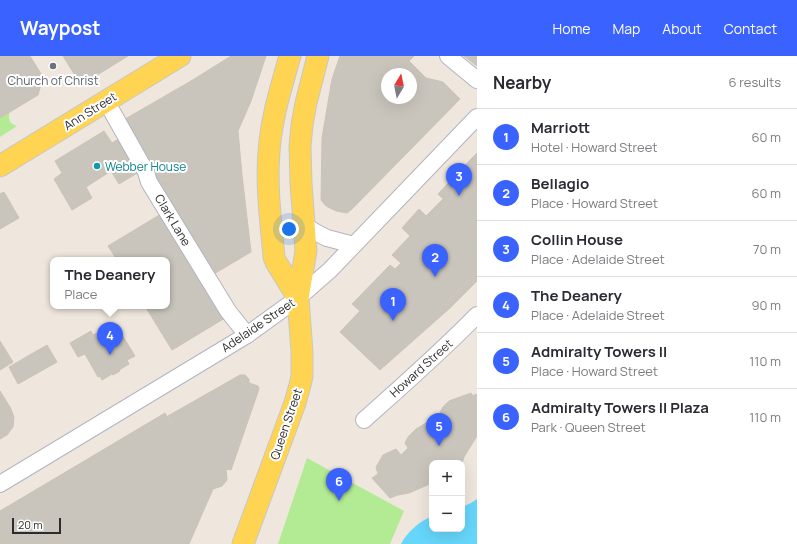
<!DOCTYPE html>
<html lang="en">
<head>
<meta charset="utf-8">
<style>
	:root { --surface:#fff; --page:#f2f2f3; --text:#2b2b33; --muted:#7c7c81; --line:#e1e1e2; --accent:#3a62ff }
	body { margin:0; font-family:Manrope,sans-serif; background:var(--page); color:var(--text) }
	.controls { position:absolute; right:12px; bottom:12px; display:grid; overflow:hidden; border-radius:8px; box-shadow:0 4px 16px #0002 }
	.controls button { width:36px; height:36px; display:grid; place-items:center; padding:0; border:0; border-bottom:1px solid var(--line); background:var(--surface); color:var(--text); font:20px sans-serif }
	.compass { position:absolute; left:381px; top:12px; width:36px; height:36px; border-radius:50%; background:var(--surface); box-shadow:0 4px 16px #0002; rotate:10deg }
	.scale { position:absolute; left:12px; bottom:10px; width:49px; box-sizing:border-box; padding-left:4px; border:2px solid #2c2c2c; border-top:0; font-size:11px; line-height:14px; white-space:nowrap; color:#2c2c2c; -webkit-text-stroke:3px #fff; paint-order:stroke }
	.you { position:absolute; left:289px; top:173px; width:14px; height:14px; margin:-10px; border:3px solid #fff; border-radius:50%; background:#1a73e8; box-shadow:0 0 0 6px #1a73e833 }
	.badge { display:grid; place-items:center; width:26px; height:26px; border-radius:50%; background:var(--accent); color:#fff; font-size:13px; font-weight:700 }
	.pin { position:absolute; translate:-50% -33px; filter:drop-shadow(0 1px 2px #0008) }
	.pin::after { content:''; position:absolute; top:21px; width:14px; height:12px; background:inherit; clip-path:polygon(0 0,100% 0,50% 100%) }
	.popup { position:absolute; left:50px; top:201px; width:120px; height:52px; box-sizing:border-box; display:grid; place-content:center; border-radius:8px; background:var(--surface); filter:drop-shadow(0 1px 3px #0005); font-size:13px; white-space:nowrap; color:var(--muted) }
	.popup b { font-size:15px; color:var(--text) }
	.popup::after { content:''; position:absolute; left:50%; top:100%; margin-left:-8px; border:8px solid transparent; border-top-color:var(--surface) }
	.list { margin:0; padding:0; list-style:none }
	h2 { display:flex; justify-content:space-between; align-items:center; height:52px; margin:0; padding:0 16px; font-size:17px }
	h2 small { font-size:13px; font-weight:400; color:var(--muted) }
	.list li { display:grid; grid-template-columns:26px 1fr auto; gap:12px; align-items:center; box-sizing:border-box; height:56px; padding:0 16px; border-top:1px solid var(--line) }
	.list b { display:block; font-size:15px; white-space:nowrap }
	.list p { margin:0; font-size:13px; white-space:nowrap; color:var(--muted) }
	.list em { font-size:13px; font-style:normal; color:var(--muted) }
	.map { position:relative; flex:none; width:477px; height:488px; overflow:hidden }
	header { display:flex; align-items:center; gap:24px; box-sizing:border-box; height:56px; padding:0 20px; background:var(--accent); color:#fff }
	header strong { font-size:19px }
	nav { display:flex; gap:22px; margin-inline-start:auto; font-size:14px }
	main { display:flex }
	aside { flex:1; background:var(--surface) }
	.map>svg:first-child { display:block }
	.green { fill:#b3eb94 }
	.water { fill:#66d6fb }
	.building { fill:#cac5bc; stroke:#cbc3b6; fill-rule:evenodd }
	.lines { fill:none; stroke-linecap:round; stroke-linejoin:round }
	.minor-casing { stroke:#b1b4c1; stroke-width:18 }
	.major-casing { stroke:#c8c8c8; stroke-width:23 }
	.minor { stroke:#fff; stroke-width:16 }
	.major { stroke:#ffd452; stroke-width:21 }
	.worship-dot { fill:#6b7280; stroke:#fff; stroke-width:1.5 }
	.culture-dot { fill:#0f9aa8; stroke:#fff; stroke-width:1.5 }
	.labels { text-anchor:middle; dominant-baseline:central; stroke-width:4; stroke-linejoin:round; paint-order:stroke }
	.worship-label { font-size:12px; fill:#5b616d; stroke:#fff }
	.street-label { font-size:12px; fill:#2c2c2c; stroke:#fff }
	.culture-label { font-size:12px; fill:#0d838f; stroke:#fff; text-anchor:start }
</style>
</head>
<body>
<header>
<strong>Waypost</strong>
<nav><a>Home</a><a>Map</a><a>About</a><a>Contact</a></nav>
</header>
<main>
<div class="map">
<svg width="477" height="488" viewBox="0 0 477 488">
	<rect width="100%" height="100%" fill="#efe7dd"/>
	<g class="green">
		<path d="M10,56c-3,7 0,12 7,14l-17,11v-19z"/>
		<polygon points="307,402 404,455 390,488 278,488"/>
	</g>
	<path class="water" d="M477,443v45h-76c7,-13 18,-22 31,-28v13h30v-22l9,-4z"/>
	<g class="building">
		<polygon points="0,0 30,0 43,21 38,39 0,62"/>
		<polygon points="63,0 128,0 81,29"/>
		<polygon points="231,0 266,0 251,45 191,25"/>
		<path d="M340,0h74l-5,5 17,17 17,4 17,17 -108,110 -5,4 -11,-2 -10,-5 -5,-6 1,-62 10,-59zM387,18h24v24h-24z"/>
		<polygon points="464,0 477,0 477,10"/>
		<polygon points="191,25 251,45 238,75 242,119 160,128 156,127 120,66"/>
		<polygon points="104,75 112,87 120,82 139,116 119,128 111,115 86,131 92,142 72,154 54,123 62,117 55,105"/>
		<polygon points="477,97 477,107 472,102"/>
		<polygon points="472,102 477,107 477,175 438,138"/>
		<polygon points="242,119 251,196 212,219 163,137 160,128"/>
		<polygon points="4,136 19,162 0,173 0,138"/>
		<polygon points="443,143 477,175 477,209 426,160"/>
		<polygon points="419,153 477,209 477,225 467,235 402,172"/>
		<polygon points="161,158 225,262 172,294 145,250 167,250 167,204 117,204 108,190"/>
		<polygon points="410,180 467,235 450,252 392,199"/>
		<polygon points="401,207 450,252 380,314 340,276 360,255 352,248 390,209 395,213"/>
		<polygon points="119,274 135,300 127,304 129,308 119,314 120,315 113,319 112,318 102,324 100,320 98,321 85,298 78,301 70,287 91,275 93,279 97,277 102,284"/>
		<polygon points="0,285 13,306 0,314"/>
		<polygon points="47,289 57,306 18,328 9,311"/>
		<polygon points="240,319 245,319 249,323 249,327 258,330 259,333 231,414 226,413 227,424 222,430 213,433 168,360"/>
		<polygon points="0,335 10,351 14,361 13,371 7,379 0,383"/>
		<polygon points="471,337 473,340 476,338 477,339 477,380 464,401 462,407 432,407 432,427 409,437 398,439 390,442 372,422 378,418 376,411 383,399 396,393 401,399 408,392 405,387 408,381 416,373 431,364 435,369 443,362 440,356 443,351 449,345"/>
		<polygon points="165,357 213,433 189,488 186,488 123,382"/>
		<polygon points="123,382 186,488 0,488 0,455"/>
	</g>
	<g class="lines">
		<g class="minor-casing">
			<g id="minor">
				<polyline points="448,0 477,24"/>
				<polyline points="106,45 146,116 149,126 228,255 247,279"/>
				<polyline points="303,169 321,179 327,182 354,189"/>
				<path d="M364,364c38,-34 77,-68 113,-105"/>
				<polyline points="0,428 247,279 298,242 330,214 477,61"/>
			</g>
		</g>
		<g class="major-casing">
			<g id="major">
				<path d="M290,0c-9,32 -19,63 -21,96 -3,35 2,70 5,105l2,5 22,36"/>
				<polyline points="0,110 180,0"/>
				<polyline points="243,488 295,347 300,329 302,320 302,296 298,242 306,195 301,127 300,90 302,69 306,47 318,0"/>
			</g>
		</g>
		<use href="#minor" class="minor"/>
		<use href="#major" class="major"/>
	</g>
	<circle class="worship-dot" cx="53" cy="10" r="4"/>
	<circle class="culture-dot" cx="97" cy="110" r="4"/>
	<g class="labels">
		<g class="worship-label">
			<text x="53" y="24">Church of Christ</text>
		</g>
		<g class="street-label">
			<text transform="translate(90 55) rotate(-32)">Ann Street</text>
			<text transform="translate(173 164) rotate(59)">Clark Lane</text>
			<text transform="translate(258 269) rotate(-34)">Adelaide Street</text>
			<text transform="translate(421 312) rotate(-42)">Howard Street</text>
			<text transform="translate(286 368) rotate(-71)">Queen Street</text>
		</g>
		<g class="culture-label">
			<text x="105" y="110">Webber House</text>
		</g>
	</g>
</svg>
<div class="controls">
<button>+</button>
<button>−</button>
</div>
<svg class="compass" viewBox="-18 -18 36 36"><path d="M0-13l5 13h-10z" fill="#e53935"/><path d="M0 13l5-13h-10z" fill="#7c7c81"/></svg>
<div class="scale">20 m</div>
<div class="you"></div>
<div class="pin badge" style="left:393px;top:265px">1</div>
<div class="pin badge" style="left:435px;top:221px">2</div>
<div class="pin badge" style="left:459px;top:140px">3</div>
<div class="pin badge" style="left:110px;top:299px">4</div>
<div class="popup"><b>The Deanery</b>Place</div>
<div class="pin badge" style="left:439px;top:390px">5</div>
<div class="pin badge" style="left:339px;top:445px">6</div>
</div>
<aside>
<h2>Nearby<small>6 results</small></h2>
<ul class="list">
<li><span class="badge">1</span><div><b>Marriott</b><p>Hotel · Howard Street</p></div><em>60 m</em></li>
<li><span class="badge">2</span><div><b>Bellagio</b><p>Place · Howard Street</p></div><em>60 m</em></li>
<li><span class="badge">3</span><div><b>Collin House</b><p>Place · Adelaide Street</p></div><em>70 m</em></li>
<li><span class="badge">4</span><div><b>The Deanery</b><p>Place · Adelaide Street</p></div><em>90 m</em></li>
<li><span class="badge">5</span><div><b>Admiralty Towers II</b><p>Place · Howard Street</p></div><em>110 m</em></li>
<li><span class="badge">6</span><div><b>Admiralty Towers II Plaza</b><p>Park · Queen Street</p></div><em>110 m</em></li>
</ul>
</aside>
</main>
</body>
</html>
